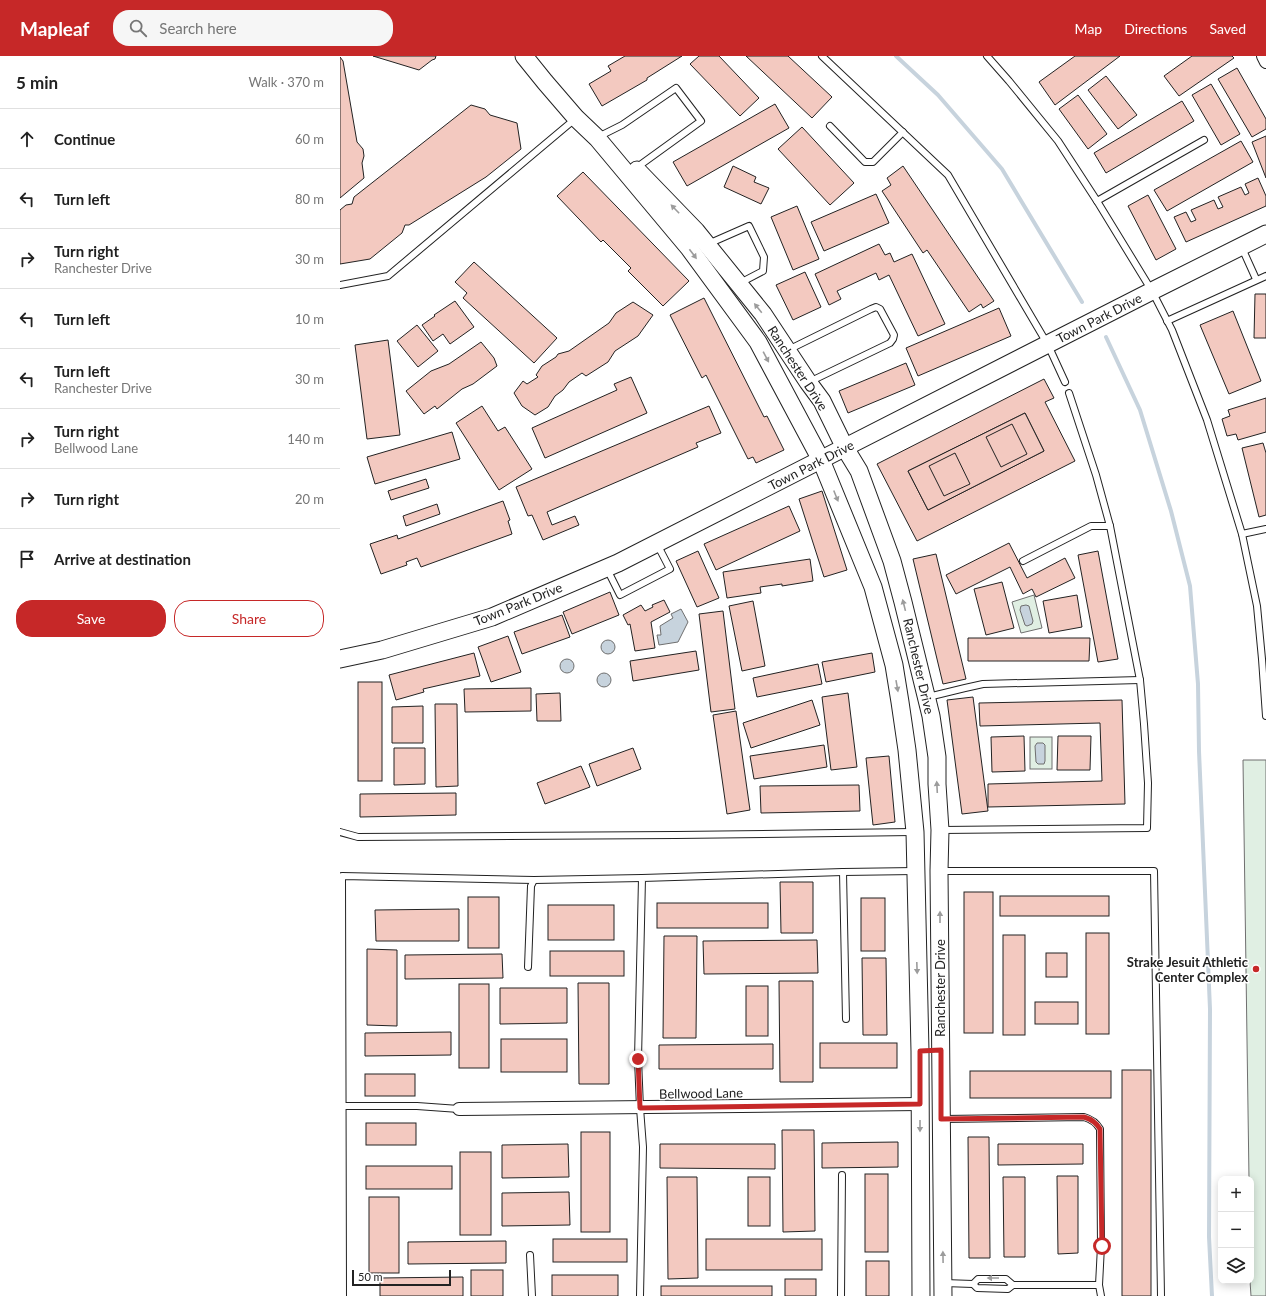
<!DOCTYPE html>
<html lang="en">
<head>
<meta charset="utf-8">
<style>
	:root { --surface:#fff; --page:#f6f6f6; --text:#222; --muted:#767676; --line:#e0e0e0; --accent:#c62828 }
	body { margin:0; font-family:Lato,sans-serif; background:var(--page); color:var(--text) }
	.controls { position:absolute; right:12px; bottom:12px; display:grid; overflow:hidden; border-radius:8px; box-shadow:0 2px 10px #0003 }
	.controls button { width:36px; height:36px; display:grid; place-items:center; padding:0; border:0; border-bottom:1px solid var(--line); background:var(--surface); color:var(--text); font:20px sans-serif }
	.scale { position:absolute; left:12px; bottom:10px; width:99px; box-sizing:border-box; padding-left:4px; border:2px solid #222; border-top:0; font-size:11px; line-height:14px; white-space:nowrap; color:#222; -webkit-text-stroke:3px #fff; paint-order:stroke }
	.stop { position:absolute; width:12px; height:12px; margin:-9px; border:3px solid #c62828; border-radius:50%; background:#fff }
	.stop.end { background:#c62828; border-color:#fff; box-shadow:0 1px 4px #0008 }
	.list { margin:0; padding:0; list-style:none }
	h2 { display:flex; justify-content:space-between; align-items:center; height:52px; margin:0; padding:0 16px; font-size:17px }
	h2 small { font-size:13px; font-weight:400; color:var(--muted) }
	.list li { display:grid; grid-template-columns:26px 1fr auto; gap:12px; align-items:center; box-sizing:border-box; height:60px; padding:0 16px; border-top:1px solid var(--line) }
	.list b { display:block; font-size:15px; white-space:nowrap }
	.list p { margin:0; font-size:13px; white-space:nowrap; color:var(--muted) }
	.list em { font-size:13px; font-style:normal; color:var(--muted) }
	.actions { display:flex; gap:8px; padding:12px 16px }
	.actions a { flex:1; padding:9px 0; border:1px solid var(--accent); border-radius:16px; text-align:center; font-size:14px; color:var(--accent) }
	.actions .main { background:var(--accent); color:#fff }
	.icon { flex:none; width:22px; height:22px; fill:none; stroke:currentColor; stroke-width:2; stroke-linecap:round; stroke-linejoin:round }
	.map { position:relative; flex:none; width:926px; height:1240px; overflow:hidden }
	header { display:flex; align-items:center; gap:24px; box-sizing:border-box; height:56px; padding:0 20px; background:var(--accent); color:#fff }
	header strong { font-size:19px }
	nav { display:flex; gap:22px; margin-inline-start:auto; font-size:14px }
	.search { width:280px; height:36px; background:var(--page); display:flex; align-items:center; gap:10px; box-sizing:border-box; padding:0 14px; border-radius:16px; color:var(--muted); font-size:15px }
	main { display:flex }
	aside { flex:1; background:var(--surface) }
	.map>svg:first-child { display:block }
	.green { fill:#e0efe3; stroke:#6f6f6f }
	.water { fill:#c7d3dd; stroke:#6f6f6f }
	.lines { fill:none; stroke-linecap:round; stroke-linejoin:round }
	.stream { stroke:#c7d3dd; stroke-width:4 }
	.building { fill:#f3c9c0; stroke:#222; fill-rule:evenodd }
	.lane-casing { stroke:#222; stroke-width:8 }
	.street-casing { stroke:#222; stroke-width:14 }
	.secondary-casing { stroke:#222; stroke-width:19 }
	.lane { stroke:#fff; stroke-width:6 }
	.street { stroke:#fff; stroke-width:12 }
	.secondary { stroke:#fff; stroke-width:17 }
	.oneway { fill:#9c9c9c }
	.route { stroke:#c62828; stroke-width:5 }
	.poi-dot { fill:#c62828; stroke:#fff; stroke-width:1.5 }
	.labels { text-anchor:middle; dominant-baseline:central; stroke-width:3; stroke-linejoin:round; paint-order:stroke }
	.street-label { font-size:13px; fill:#222; stroke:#fff }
	.poi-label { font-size:13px; font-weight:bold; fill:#222; stroke:#fff; text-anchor:end }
</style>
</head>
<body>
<header>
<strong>Mapleaf</strong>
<div class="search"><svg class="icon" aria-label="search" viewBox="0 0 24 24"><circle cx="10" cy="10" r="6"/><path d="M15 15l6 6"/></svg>Search here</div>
<nav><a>Map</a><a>Directions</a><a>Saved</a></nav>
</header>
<main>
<aside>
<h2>5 min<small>Walk · 370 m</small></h2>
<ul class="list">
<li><svg class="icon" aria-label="ahead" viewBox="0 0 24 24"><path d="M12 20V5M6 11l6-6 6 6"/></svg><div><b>Continue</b></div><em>60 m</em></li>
<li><svg class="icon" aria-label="left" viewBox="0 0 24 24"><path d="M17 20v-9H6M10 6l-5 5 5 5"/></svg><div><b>Turn left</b></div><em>80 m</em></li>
<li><svg class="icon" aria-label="right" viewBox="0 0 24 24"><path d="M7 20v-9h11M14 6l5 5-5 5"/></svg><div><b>Turn right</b><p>Ranchester Drive</p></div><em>30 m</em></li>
<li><svg class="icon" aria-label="left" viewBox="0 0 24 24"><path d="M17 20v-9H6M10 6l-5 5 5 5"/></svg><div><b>Turn left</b></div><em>10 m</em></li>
<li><svg class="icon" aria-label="left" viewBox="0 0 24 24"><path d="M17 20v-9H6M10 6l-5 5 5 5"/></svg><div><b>Turn left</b><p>Ranchester Drive</p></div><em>30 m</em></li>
<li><svg class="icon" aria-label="right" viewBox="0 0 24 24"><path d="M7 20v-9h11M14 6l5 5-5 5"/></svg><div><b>Turn right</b><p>Bellwood Lane</p></div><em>140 m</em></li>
<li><svg class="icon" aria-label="right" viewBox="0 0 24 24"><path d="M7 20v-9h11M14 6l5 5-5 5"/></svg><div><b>Turn right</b></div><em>20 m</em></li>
<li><svg class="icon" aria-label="arrive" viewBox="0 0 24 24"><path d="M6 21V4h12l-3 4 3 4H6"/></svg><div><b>Arrive at destination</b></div></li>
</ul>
<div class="actions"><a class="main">Save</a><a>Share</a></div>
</aside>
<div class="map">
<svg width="926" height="1240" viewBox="0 0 926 1240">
	<rect width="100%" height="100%" fill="#fff"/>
	<g class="green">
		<polygon points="694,539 702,572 681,577 672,546"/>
		<rect x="690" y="681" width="22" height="32"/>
		<polygon points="903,704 926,704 926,1240 911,1240 910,1225 911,1123 909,1123"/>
	</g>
	<g class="water">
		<polygon points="686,549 689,550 693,565 692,568 687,570 685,569 680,554 681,550"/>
		<polygon points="341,553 348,566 338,586 319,589 317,579 321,579 320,570 333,562 331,558"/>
		<circle cx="268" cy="591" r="7"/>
		<circle cx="227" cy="610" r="7"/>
		<circle cx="264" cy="624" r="7"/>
		<polygon points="697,687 703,687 705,689 705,705 704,708 698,708 696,706 695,690"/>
	</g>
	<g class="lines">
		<g class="stream">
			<polyline points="556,0 598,39 662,113 742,246"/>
			<polyline points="766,281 800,354 831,455 850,530 858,628 859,695 870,953 869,1181 872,1240"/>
		</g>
	</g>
	<g class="building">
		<polygon points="33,0 96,0 95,3 92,4 79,14"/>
		<polygon points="285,0 342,0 307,22 307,24 262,50 249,28 271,15 268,10"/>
		<polygon points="359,0 379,0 419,42 400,60 350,8"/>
		<polygon points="406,0 448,0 492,41 472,62"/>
		<polygon points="735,0 780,0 715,49 699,26"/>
		<polygon points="852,0 892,0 894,2 839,40 824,20"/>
		<polygon points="0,1 3,5 17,86 23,93 24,100 22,107 24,122 0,142"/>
		<polygon points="897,12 926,63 926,73 912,81 878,23"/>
		<polygon points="766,20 797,59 778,73 748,34"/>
		<polygon points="871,28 900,78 881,89 852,39"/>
		<polygon points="738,39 767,78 748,93 719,53"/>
		<polygon points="842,45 854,65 766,117 754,97"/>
		<polygon points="435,48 449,72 347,130 333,106"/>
		<polygon points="131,49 145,53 150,59 177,67 181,93 146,121 69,169 65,169 62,177 30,203 0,208 0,154 6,149 12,148 14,141"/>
		<polygon points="462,71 514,127 490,149 438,93"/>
		<polygon points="926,80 926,122 912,86"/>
		<polygon points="901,85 913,106 827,155 814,134"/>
		<polygon points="393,110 416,121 414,126 429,132 421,148 384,131"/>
		<polygon points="563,110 654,245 643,252 641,248 629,256 587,194 583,197 542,135 551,129 547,122"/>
		<polygon points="243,116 349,225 323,250 288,215 291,212 263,184 261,186 217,140"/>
		<polygon points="918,122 926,140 926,150 846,186 834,161 846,156 851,166 856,164 851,154 874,144 878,153 883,151 878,141 901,131 905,139 909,137 905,128"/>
		<polygon points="536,138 549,167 484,195 471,166"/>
		<polygon points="808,139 836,193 816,204 788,150"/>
		<polygon points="457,150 479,203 453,214 431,161"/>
		<polygon points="539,188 545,199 550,197 554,206 572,198 605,268 578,280 549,219 539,224 536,217 497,235 501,243 489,249 475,218"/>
		<polygon points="134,206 217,282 194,307 123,242 127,237 115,226"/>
		<polygon points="465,216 481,251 453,264 436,229"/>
		<polygon points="915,238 926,238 926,282 914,282"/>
		<polygon points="364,242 424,361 427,360 444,394 416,407 413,401 408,403 366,319 362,322 330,259"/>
		<polygon points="115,245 134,271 110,288 103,278 93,285 82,269 95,260 94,259"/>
		<polygon points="293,246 313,259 298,280 275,295 268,306 246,320 242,317 229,326 223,334 215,340 208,351 195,359 182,350 174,337 183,325 187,328 198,321 196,319 202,310 216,301 218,298 229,295 269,267 276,257"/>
		<polygon points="659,252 671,280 578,320 566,292"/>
		<polygon points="893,255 921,325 889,338 860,269"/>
		<polygon points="77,269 98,295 78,311 57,285"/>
		<polygon points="48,284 60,379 27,383 15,289"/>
		<polygon points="141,286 154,302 157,310 133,328 122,333 97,353 95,350 84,358 66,335 91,315 109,308"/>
		<polygon points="566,307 575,329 508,357 499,335"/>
		<polygon points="291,321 307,357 205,402 192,372 277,334 274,328"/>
		<path d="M704,323l10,19 -9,4 30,59 -158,80 -40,-77zM685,357l19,38 -116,59 -20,-39z"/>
		<polygon points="926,342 926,376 898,384 896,378 887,380 882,363 890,360 888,354"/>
		<polygon points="142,350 158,375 165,371 192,413 159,434 116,367"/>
		<polygon points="369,350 381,377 356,387 358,391 207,456 212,469 235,460 239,469 203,484 192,459 188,460 176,431"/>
		<polygon points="685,357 704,395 588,454 568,415"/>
		<polygon points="672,368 687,398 661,411 646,381"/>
		<polygon points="112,376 120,403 35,428 27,401"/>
		<polygon points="923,387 926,397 926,459 919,461 902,392"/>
		<polygon points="615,397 630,428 604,440 589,410"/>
		<polygon points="86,423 89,432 51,444 48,435"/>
		<polygon points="482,435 507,514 484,521 459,443"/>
		<polygon points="163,445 170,464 168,465 172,478 81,511 77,502 66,506 67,509 41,518 30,488 57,479 58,483"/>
		<polygon points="97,448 100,458 66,470 63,460"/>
		<polygon points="449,450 460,475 376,514 364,488"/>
		<polygon points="669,487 687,522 725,502 735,522 696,541 692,533 683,538 670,511 616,538 606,519"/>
		<polygon points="358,495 379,542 357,551 336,505"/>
		<polygon points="758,495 778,603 758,606 738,499"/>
		<polygon points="596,498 626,623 603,628 573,503"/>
		<polygon points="470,503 473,525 442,530 442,528 420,531 421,537 387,542 383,516"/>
		<polygon points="662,526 674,572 646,579 634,533"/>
		<polygon points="270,536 279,559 232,578 223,556"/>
		<polygon points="737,539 742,571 709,577 703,545"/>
		<polygon points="324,544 330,556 311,566 315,592 295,595 290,568 288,569 283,559 301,549 305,555 313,551 312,549"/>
		<polygon points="413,545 425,610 402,615 389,550"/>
		<polygon points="383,555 395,653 371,656 359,558"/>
		<polygon points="222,559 230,581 182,598 174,576"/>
		<polygon points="168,580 181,616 151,626 138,591"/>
		<polygon points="628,582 750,582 749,605 628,605"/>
		<polygon points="356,595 359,614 293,625 290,605"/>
		<polygon points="134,597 140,620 83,633 84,636 56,644 49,619"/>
		<polygon points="532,597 535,616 486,626 482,606"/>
		<polygon points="478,608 482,628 417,641 413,622"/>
		<rect x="18" y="626" width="24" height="99"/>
		<polygon points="191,632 191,655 125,656 124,633"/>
		<polygon points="220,637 221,665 197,665 196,638"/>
		<polygon points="508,637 517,711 491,714 482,641"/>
		<polygon points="633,641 648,755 622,758 607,644"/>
		<polygon points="472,644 480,669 411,692 403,667"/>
		<polygon points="782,644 785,748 648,751 648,728 762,725 760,667 640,670 639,647"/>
		<polygon points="95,648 117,648 118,730 96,731"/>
		<polygon points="83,650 83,687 52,687 52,651"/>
		<polygon points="396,655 410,754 387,758 373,659"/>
		<polygon points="684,680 685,715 652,716 651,681"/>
		<polygon points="718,680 751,680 750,714 717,714"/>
		<polygon points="484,689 487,711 414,723 410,700"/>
		<polygon points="54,692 85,692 85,728 54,729"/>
		<polygon points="293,692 301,713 257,730 249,708"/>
		<polygon points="549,700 555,766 533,769 526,702"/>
		<polygon points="241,710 250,731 205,748 197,727"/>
		<polygon points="519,729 520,755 421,757 420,730"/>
		<polygon points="116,737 116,759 20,761 20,738"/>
		<polygon points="440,826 473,826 473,877 441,877"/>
		<rect x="624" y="836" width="29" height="141"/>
		<rect x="660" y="840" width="109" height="20"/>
		<rect x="128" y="841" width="31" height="51"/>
		<rect x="521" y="842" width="24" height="53"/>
		<rect x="317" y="847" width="111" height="25"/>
		<rect x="208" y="849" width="66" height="35"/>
		<polygon points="119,853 119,885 36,885 35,854"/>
		<rect x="746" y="877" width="23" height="101"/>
		<rect x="663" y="879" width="22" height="100"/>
		<polygon points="324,880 357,880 356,982 323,982"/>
		<polygon points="477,884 478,917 364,918 363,885"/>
		<polygon points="27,893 57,894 57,970 27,969"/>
		<rect x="210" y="895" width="74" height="25"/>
		<rect x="706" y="897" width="21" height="24"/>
		<polygon points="162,898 163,922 65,923 65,899"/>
		<polygon points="522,902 546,902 547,979 523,979"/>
		<polygon points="439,925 473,925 473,1026 440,1026"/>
		<polygon points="238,927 269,927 269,1028 239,1028"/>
		<rect x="119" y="928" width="30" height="84"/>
		<rect x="406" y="930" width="22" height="50"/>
		<polygon points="160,932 227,932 227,967 160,968"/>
		<rect x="695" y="946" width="43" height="22"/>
		<polygon points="111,976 111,999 25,1000 25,977"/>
		<rect x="161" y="983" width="66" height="33"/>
		<rect x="480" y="987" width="77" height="25"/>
		<polygon points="433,988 433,1013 319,1013 319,989"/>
		<rect x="782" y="1014" width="29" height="226"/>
		<rect x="630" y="1015" width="141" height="27"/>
		<rect x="25" y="1018" width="50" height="22"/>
		<rect x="26" y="1067" width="50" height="22"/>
		<polygon points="442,1074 474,1074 475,1175 443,1176"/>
		<rect x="241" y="1076" width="29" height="100"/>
		<polygon points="628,1081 649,1081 650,1202 629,1202"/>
		<polygon points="558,1086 558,1111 482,1112 482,1087"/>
		<polygon points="228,1088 229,1121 162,1122 162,1089"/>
		<polygon points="320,1088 435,1088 435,1113 320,1112"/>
		<polygon points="658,1088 743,1088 743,1108 658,1109"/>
		<rect x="120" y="1096" width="31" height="83"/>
		<rect x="26" y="1110" width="86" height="23"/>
		<rect x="525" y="1118" width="23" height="78"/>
		<polygon points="717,1120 738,1120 738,1197 718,1198"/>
		<polygon points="327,1121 357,1121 358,1222 328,1223"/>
		<rect x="408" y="1121" width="22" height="49"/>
		<polygon points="663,1121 685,1121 685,1201 664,1201"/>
		<polygon points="229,1136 230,1169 162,1170 162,1137"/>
		<rect x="29" y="1141" width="30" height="76"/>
		<rect x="213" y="1183" width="74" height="23"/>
		<rect x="366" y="1183" width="116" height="31"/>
		<polygon points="166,1185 166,1207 68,1208 68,1186"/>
		<rect x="526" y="1205" width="23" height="35"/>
		<rect x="131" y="1214" width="32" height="26"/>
		<rect x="212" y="1219" width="66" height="21"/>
		<polygon points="123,1221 123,1240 40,1240 40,1222"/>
		<rect x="445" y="1223" width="31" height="17"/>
		<rect x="321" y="1230" width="111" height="10"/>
	</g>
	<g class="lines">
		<g class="lane-casing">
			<g id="lane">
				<polyline points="482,0 608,119 708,289 725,326"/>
				<polyline points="647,0 669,25 718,85 757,145 812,235 832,274 867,364 902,478 917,550 922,603 926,660"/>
				<polyline points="490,70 525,106 533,106 563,76"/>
				<polyline points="258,81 282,69 336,32 361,65 296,112"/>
				<polyline points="757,145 864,84"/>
				<polyline points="368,188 409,170 424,201 423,215 400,227"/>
				<polyline points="902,192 916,223"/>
				<polyline points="0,229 48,220 235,63"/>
				<polyline points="827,265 926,220"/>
				<polyline points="448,294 531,253 536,251 540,253 554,279 553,283 550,287 469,326"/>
				<polyline points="902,478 926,473"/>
				<polyline points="683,505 751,470 770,470"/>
				<polyline points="267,513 280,539 330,513 317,488"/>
				<polyline points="588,641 625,632 643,628 800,624"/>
				<polyline points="602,774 807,772 808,727 804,668 800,624 770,470 756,419 729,337"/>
				<polyline points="0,776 18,781 336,779 573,776"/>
				<polyline points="601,815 814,815 821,1240"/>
				<polyline points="188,911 191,830 194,824 302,822"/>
				<polyline points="506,963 503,816 575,815"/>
				<polyline points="3,1050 77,1050 119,1053"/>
				<path d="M603,1063l141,-2c7,2 12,5 16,12l1,117 -2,39h-86l-5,4 -31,-1 -4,-4 -29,-1"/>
				<polyline points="190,1199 192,1240"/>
				<polyline points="633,1228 638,1223 666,1223 673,1229"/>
				<polyline points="759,1229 761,1240"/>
				<polyline points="3,1240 2,820 194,824"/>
				<polyline points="300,1240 303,1091 300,1052 298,1003 302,822 503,816"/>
				<polyline points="501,1240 502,1119"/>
			</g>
		</g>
		<g class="street-casing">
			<g id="street">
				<polyline points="923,0 926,6"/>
				<polyline points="119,1053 580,1048"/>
			</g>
		</g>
		<g class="secondary-casing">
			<g id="secondary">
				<polyline points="184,0 205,26 236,62 257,82 349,192 418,286 481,404 533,531 554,609 560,646 567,694 575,776 580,995 581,1240"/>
				<polyline points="297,114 356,175 423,258 468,326 482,345 505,392 519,415 552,505 563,546 591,660 597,701 597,728 600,774 599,815 603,1240"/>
				<polyline points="0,603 42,594 152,561 278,507 812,235 926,178"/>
			</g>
		</g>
		<use href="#lane" class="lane"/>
		<use href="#street" class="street"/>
		<use href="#secondary" class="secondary"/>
	</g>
	<defs><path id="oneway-solid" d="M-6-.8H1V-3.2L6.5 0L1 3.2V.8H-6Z"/></defs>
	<g class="oneway">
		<use href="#oneway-solid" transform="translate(335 153) rotate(-134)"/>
		<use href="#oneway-solid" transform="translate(353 198) rotate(53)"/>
		<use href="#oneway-solid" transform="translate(418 252) rotate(-129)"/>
		<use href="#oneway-solid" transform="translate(426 301) rotate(62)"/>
		<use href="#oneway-solid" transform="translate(496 440) rotate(68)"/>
		<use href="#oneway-solid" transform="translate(564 549) rotate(-104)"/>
		<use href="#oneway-solid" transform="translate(557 630) rotate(80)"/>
		<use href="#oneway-solid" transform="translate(597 731) rotate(-93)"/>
		<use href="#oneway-solid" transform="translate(600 861) rotate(-90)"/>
		<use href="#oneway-solid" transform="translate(577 912) rotate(88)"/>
		<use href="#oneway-solid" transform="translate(580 1070) rotate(90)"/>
		<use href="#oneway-solid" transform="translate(603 1201) rotate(-91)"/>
		<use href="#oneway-solid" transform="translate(653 1222) rotate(-180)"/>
	</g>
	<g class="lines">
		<path class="route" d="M298,1003l2,49 280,-4v-53l21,-1v69l143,-2c7,2 12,5 16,12l2,117"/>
	</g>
	<circle class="poi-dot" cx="916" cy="913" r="4"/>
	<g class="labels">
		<g class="street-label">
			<text transform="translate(759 262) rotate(-27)">Town Park Drive</text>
			<text transform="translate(458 312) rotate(57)">Ranchester Drive</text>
			<text transform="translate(471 409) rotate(-27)">Town Park Drive</text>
			<text transform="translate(178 548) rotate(-22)">Town Park Drive</text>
			<text transform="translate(579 610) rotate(77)">Ranchester Drive</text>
			<text transform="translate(600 932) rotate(-90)">Ranchester Drive</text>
			<text transform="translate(361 1037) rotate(-1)">Bellwood Lane</text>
		</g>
		<g class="poi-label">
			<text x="908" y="906">Strake Jesuit Athletic<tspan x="908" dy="15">Center Complex</tspan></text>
		</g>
	</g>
</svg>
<div class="controls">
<button>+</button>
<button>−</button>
<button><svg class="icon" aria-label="layers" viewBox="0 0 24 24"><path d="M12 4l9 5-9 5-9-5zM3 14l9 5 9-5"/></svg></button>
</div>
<div class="scale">50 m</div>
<div class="stop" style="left:762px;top:1190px"></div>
<div class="stop end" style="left:298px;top:1003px"></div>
</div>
</main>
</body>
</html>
